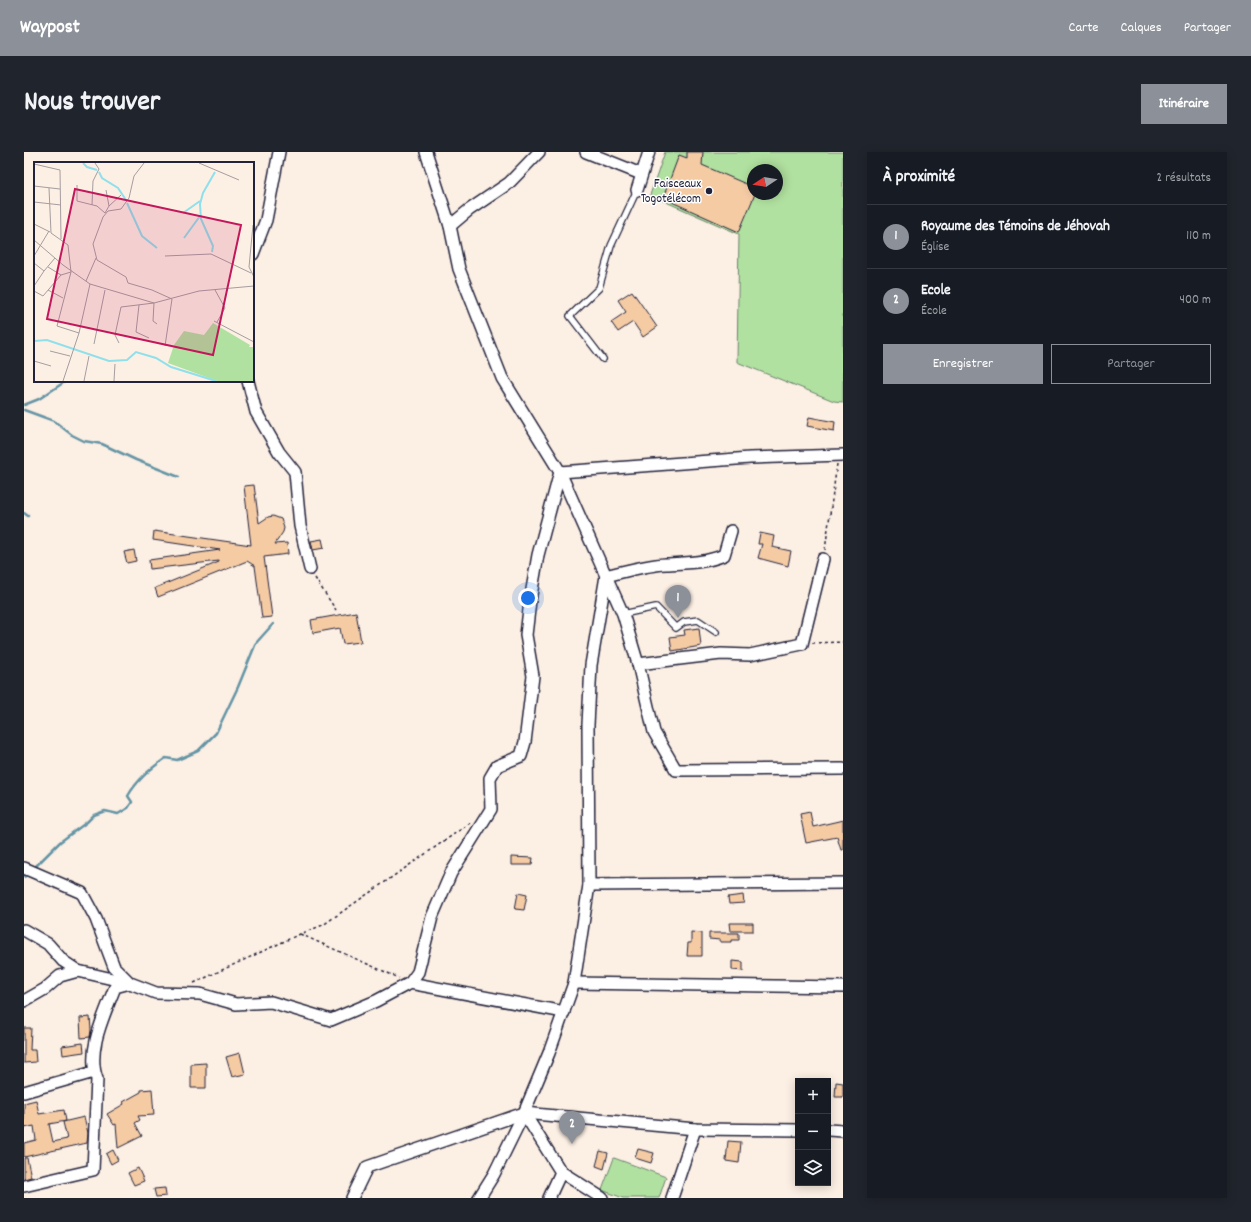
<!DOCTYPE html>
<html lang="fr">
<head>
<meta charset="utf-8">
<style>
	:root { --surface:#171b24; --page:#20242c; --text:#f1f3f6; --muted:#9ea1a6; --line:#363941; --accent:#8c9099 }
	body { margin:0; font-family:Dekko,sans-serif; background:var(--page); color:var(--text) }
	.controls { position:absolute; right:12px; bottom:12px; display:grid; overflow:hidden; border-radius:0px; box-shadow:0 2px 10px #0003 }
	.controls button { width:36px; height:36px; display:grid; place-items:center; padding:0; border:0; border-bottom:1px solid var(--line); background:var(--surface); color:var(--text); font:20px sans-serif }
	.compass { position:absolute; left:723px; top:12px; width:36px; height:36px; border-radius:50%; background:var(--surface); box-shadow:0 2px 10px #0003; rotate:258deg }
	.you { position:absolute; left:504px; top:446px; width:14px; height:14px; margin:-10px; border:3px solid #fff; border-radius:50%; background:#1a73e8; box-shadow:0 0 0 6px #1a73e833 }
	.badge { display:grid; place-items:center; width:26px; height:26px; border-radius:50%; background:var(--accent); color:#fff; font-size:13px; font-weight:700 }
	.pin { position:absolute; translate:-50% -33px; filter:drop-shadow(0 1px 2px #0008) }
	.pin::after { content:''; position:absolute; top:21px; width:14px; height:12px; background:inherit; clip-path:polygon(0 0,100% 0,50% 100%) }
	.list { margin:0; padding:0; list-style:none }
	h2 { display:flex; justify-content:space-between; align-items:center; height:52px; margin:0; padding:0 16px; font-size:17px }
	h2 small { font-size:13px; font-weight:400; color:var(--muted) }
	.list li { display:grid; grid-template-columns:26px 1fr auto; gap:12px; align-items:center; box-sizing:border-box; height:64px; padding:0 16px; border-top:1px solid var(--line) }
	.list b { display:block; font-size:15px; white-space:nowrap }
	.list p { margin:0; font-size:13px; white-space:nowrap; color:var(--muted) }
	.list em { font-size:13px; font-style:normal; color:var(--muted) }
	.actions { display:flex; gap:8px; padding:12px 16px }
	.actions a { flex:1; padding:9px 0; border:1px solid var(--accent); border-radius:0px; text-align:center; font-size:14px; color:var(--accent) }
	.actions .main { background:var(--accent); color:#fff }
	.icon { flex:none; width:22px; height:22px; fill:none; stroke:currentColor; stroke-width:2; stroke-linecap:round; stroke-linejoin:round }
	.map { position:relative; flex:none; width:819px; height:1046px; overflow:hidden; border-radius:0px }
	header { display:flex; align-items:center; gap:24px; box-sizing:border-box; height:56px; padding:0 20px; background:var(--accent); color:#fff }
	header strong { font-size:19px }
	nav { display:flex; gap:22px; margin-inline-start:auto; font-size:14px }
	.intro { display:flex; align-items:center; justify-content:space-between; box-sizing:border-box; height:96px; padding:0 24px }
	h1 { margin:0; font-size:28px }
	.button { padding:10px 18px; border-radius:0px; background:var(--accent); color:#fff; font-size:14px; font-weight:700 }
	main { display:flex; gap:24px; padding:0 24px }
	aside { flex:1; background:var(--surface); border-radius:0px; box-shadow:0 2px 10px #0003 }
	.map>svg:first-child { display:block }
	.green { fill:#b1e1a0; stroke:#6a826e; fill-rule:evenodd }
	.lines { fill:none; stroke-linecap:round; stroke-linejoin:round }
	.stream { stroke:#6494a5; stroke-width:2.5 }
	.building { fill:#f5cba4; stroke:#22223b }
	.lane-casing { stroke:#22223b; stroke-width:8 }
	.street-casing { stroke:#22223b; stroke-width:14 }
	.path { stroke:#22223b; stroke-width:1.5; stroke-dasharray:3 3; stroke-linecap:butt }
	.lane { stroke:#fff; stroke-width:5.5 }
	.street { stroke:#fff; stroke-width:11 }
	.poi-dot { fill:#22223b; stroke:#fff; stroke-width:1.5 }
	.labels { text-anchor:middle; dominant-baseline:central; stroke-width:3; stroke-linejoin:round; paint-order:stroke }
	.poi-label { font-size:13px; fill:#22223b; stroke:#fff; text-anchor:end }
	.inset-river { fill:none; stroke:#90e0ec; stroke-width:2 }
	.inset-road { fill:none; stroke:#a59da0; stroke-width:1 }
	.view { fill:#c2185b; fill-opacity:0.15; stroke:#c2185b; stroke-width:2 }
	.inset-edge { fill:none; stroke:#22223b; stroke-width:2 }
</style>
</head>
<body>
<header>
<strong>Waypost</strong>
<nav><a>Carte</a><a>Calques</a><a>Partager</a></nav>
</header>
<div class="intro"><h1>Nous trouver</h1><a class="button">Itinéraire</a></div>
<main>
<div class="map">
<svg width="819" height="1046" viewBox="0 0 819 1046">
	<rect width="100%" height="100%" fill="#fcefe4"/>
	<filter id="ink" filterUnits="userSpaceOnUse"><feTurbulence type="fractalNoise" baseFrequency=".025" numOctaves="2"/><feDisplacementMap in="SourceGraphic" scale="8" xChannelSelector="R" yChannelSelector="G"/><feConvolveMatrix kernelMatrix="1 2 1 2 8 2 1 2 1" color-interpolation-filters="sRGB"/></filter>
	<g filter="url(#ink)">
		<g class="green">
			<path d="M641,0h178v250l-9,-1 -97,-39 2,-128 -89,-39zM729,18h24v24h-24z"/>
			<polygon points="590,1006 642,1025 635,1046 599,1046 578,1038"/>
		</g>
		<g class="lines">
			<g class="stream">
				<polyline points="0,253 15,247 42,229"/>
				<polyline points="0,258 30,269 48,283 60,289 78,292 112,308 155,325"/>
				<polyline points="0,361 4,364"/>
				<path d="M10,716l26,-26 27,-20 7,-7 11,-4 13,3 10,-6 4,-6 -4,-6c9,-16 23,-28 38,-38l11,2 21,-9 18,-18 22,-46 18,-44 17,-19"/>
				<polyline points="0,725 5,721"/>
			</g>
		</g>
		<g class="building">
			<polygon points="663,0 679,0 678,13 729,35 729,42 731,42 715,80 639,46 655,3 663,6"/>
			<polygon points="608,139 633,175 619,185 609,170 594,180 587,170 602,160 594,148"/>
			<polygon points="785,265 811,270 810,279 783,274"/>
			<polygon points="230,333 235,371 244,365 249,364 257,367 260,376 259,380 251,392 263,391 264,402 240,405 248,465 238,466 231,414 223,409 134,445 131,436 195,410 195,409 126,417 125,408 196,398 129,388 130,379 227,393 220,334"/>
			<polygon points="736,381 750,384 748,395 767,399 764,414 734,406 738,392 734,392"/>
			<polygon points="298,387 300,396 289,398 287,389"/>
			<polygon points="110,398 112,409 103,411 100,400"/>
			<polygon points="332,460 337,490 319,492 316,476 289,481 287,468"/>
			<polygon points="675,476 677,494 648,499 646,485 661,483 660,478"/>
			<polygon points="786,660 789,675 819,668 819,698 817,698 813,685 782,691 776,662"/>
			<polygon points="487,705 509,706 508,713 487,713"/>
			<polygon points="494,741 503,743 500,758 491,757"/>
			<polygon points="719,743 720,751 705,752 704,745"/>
			<polygon points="705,771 729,771 729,779 706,779"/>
			<polygon points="667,780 678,781 678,804 663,804 664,791 667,791"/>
			<polygon points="685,781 715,781 715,788 707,788 707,790 696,790 696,788 685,787"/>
			<polygon points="708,809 719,810 719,819 708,818"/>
			<polygon points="66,865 67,878 66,885 57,886 56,866"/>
			<polygon points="0,876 7,876 6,898 11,898 12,910 0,911"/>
			<polygon points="59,891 60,900 39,903 38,894"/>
			<polygon points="216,901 221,922 208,925 202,905"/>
			<polygon points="182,911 182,936 167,936 167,912"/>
			<polygon points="812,930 819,931 819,945 811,945"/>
			<polygon points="128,937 130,963 114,964 116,968 111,971 118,984 94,996 92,972 90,973 83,962 100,952 99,950 117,940 117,938"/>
			<polygon points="12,948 15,962 40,958 42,969 25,972 29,990 43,987 39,970 60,965 64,981 63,991 0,1005 0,991 12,988 10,974 0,976 0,951"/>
			<polygon points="704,989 717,990 715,1011 702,1009"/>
			<polygon points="614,997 630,1001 627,1011 611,1006"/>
			<polygon points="89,998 94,1008 87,1012 82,1002"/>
			<polygon points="576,999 584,1001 580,1017 572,1014"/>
			<polygon points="0,1006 3,1006 7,1025 0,1027"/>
			<polygon points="114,1016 120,1029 110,1033 104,1021"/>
			<polygon points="141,1036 142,1044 132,1045 130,1037"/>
		</g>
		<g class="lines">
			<g class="lane-casing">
				<g id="lane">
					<polyline points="579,207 546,164 575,136 587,94 613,38"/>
					<polyline points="599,462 632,455 652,476 660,470 674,468 692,480"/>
				</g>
			</g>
			<g class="street-casing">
				<g id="street">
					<polyline points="402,0 426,74 435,117 478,226 536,320 582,424 567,513 564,573 565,733 550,831 525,901 500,961 470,1022 455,1046"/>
					<polyline points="562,0 617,22"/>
					<polyline points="613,38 625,0"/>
					<polyline points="426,74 445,58 485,31 515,0"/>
					<polyline points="229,102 242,68 255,0"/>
					<polyline points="224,229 232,260 255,300 271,320 276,374 286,417"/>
					<path d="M707,379l-7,24c-19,8 -37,8 -58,9 -20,1 -41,7 -60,12l17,38 15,50 16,68 22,38 167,-1"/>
					<polyline points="614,512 697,502 726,503 778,492 799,407"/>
					<polyline points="0,716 58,741 72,767 90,815 106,831 132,841 176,842 212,852 247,850 307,868 352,849 386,831 394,820 408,765 427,721 467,657 466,626 473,614 497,604 501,590 509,524 502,483 506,449 514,403 536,320 726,306 819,303"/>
					<polyline points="565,733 819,731"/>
					<path d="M0,778l24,14 15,17 15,10 52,12 -15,4c-10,27 -29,63 -18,92l-4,91 -69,16"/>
					<polyline points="386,831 540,860"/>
					<polyline points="550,831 819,835"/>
					<polyline points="0,849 21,837 36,824 54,819"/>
					<polyline points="0,940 70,920"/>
					<polyline points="500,961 537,1020 578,1046"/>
					<polyline points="804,978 819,979"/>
					<polyline points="328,1046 343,1015 500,961 671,977 774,978"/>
					<polyline points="525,1046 537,1020"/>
					<polyline points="648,1046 671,977"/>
				</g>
			</g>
			<g class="path">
				<polyline points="801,398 813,312"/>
				<polyline points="291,426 312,458"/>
				<polyline points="788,491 819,490"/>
				<polyline points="276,782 375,826"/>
				<polyline points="170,831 276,782 299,773 446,671"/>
			</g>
			<use href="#lane" class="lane"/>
			<use href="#street" class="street"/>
		</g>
	</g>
	<circle class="poi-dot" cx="685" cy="39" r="4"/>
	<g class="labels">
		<g class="poi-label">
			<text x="677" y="32">Faisceaux<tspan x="677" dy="15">Togotélécom</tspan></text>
		</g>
	</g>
	<g transform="translate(10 10)">
		<rect width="220" height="220" fill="#fcefe4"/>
		<path d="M179,161l37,22 -1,2h5v34h-37l-49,-18 6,-18 10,-14 20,4z" fill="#b1e1a0"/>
		<path class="inset-river" d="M49,1l4,4 10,3M65,10l3,6 16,10 8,12M93,41l15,33 15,12M149,51l17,-12M150,76l16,-22M178,90l1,-6 -12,-27 -1,-15 3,-11 12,-21M0,179l13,-1 62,21 18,-1 9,-8 20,6 15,9 45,14"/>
		<path class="inset-road" d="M110,1l-10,13 -5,22 -8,11 -13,2 -5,6 -10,27 4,16 29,17 2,6 24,7 20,9 -7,47M165,1l40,17M0,2l26,6 1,69M43,23v16l20,5 8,7 4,-7 12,-11M0,24l26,3M15,26l2,45 17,12 3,27 -14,54 22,7M72,28l3,16M0,40l27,3M58,43l1,-24 6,-12 -4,-6M0,62l16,8M219,63l-4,42 5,10M0,78l29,25 27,19 64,19 45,-12 55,-5M0,94l15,-25M131,94l46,-2 40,19M0,101l10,8 11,-13M14,105l13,8M52,119l10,-23M0,124l10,-15M14,128l15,8M181,128l10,18 -8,14M0,129l9,5 18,-21 10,-3M105,143l-3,27 13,6M180,159l40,21M85,181l-4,-8 6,-28 33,-4 -1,18 4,3M60,182l11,-54M16,189l20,5M0,199l17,5M29,219l16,-48 11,-49M50,219l5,-25M80,219l1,-17"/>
		<path class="view" d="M41,27l166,36 -28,130 -166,-36z"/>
		<rect width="220" height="220" class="inset-edge"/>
	</g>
</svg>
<div class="controls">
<button>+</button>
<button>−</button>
<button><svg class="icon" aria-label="layers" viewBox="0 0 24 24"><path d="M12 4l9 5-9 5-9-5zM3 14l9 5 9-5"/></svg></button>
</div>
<svg class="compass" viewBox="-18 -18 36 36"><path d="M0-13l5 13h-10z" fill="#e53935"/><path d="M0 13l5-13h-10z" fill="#9ea1a6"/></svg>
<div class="you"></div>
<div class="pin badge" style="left:654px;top:466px">1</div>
<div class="pin badge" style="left:548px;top:992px">2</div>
</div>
<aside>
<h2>À proximité<small>2 résultats</small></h2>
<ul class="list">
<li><span class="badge">1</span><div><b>Royaume des Témoins de Jéhovah</b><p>Église</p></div><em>110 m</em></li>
<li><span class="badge">2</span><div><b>Ecole</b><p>École</p></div><em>400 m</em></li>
</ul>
<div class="actions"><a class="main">Enregistrer</a><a>Partager</a></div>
</aside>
</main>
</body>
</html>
